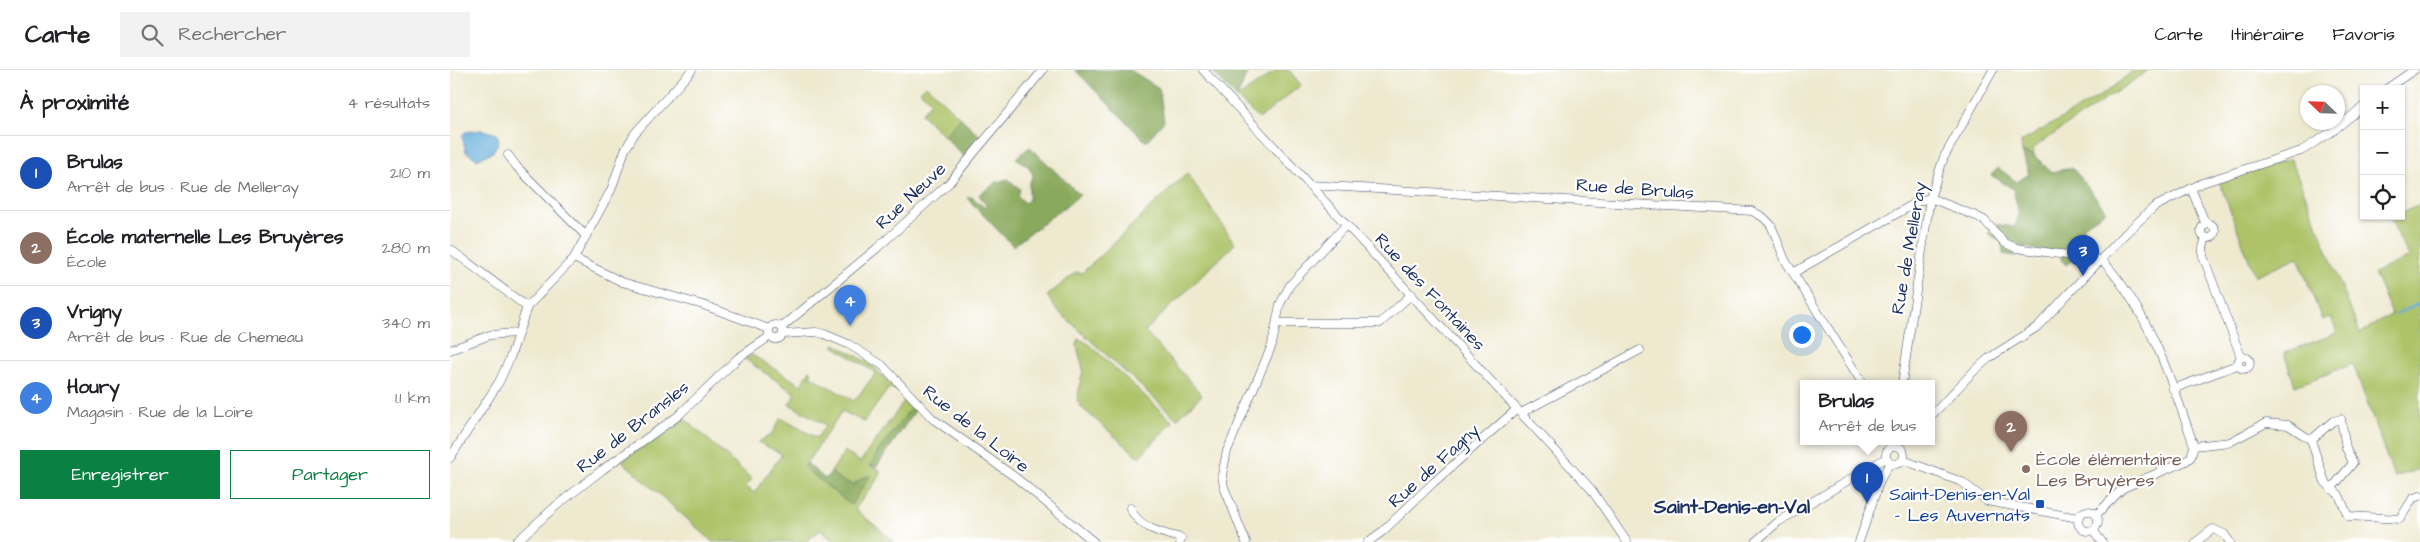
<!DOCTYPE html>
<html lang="fr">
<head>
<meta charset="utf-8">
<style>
	:root { --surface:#fff; --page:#f2f2f2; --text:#202124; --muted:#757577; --line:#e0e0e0; --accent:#0b8043 }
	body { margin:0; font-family:"Architects Daughter",sans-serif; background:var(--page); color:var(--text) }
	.controls { position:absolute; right:15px; top:15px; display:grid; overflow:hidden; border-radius:0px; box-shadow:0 1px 4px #0004 }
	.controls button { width:45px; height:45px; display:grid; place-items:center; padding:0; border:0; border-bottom:1px solid var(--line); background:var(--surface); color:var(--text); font:25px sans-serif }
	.compass { position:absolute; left:1850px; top:15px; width:45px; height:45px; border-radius:50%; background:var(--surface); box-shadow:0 1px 4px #0004; rotate:293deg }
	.you { position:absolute; left:1351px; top:264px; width:18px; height:18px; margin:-12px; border:4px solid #fff; border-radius:50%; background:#1a73e8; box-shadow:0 0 0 8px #1a73e833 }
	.badge { display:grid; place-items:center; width:32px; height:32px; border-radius:50%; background:var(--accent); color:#fff; font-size:16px; font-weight:700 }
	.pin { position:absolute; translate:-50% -41px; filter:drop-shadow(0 1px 2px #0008) }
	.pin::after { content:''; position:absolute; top:26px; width:18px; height:15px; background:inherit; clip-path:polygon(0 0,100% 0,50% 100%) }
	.popup { position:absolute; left:1350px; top:310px; width:135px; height:65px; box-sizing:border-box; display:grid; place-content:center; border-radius:0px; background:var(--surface); filter:drop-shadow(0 1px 4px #0005); font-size:16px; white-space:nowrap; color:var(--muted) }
	.popup b { font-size:19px; color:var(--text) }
	.popup::after { content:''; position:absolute; left:50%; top:100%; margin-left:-10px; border:10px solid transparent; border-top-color:var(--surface) }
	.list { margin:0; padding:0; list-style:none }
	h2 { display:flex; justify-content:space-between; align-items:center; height:65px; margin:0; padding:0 20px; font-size:21px }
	h2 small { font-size:16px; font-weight:400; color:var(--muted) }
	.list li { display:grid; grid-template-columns:32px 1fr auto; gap:15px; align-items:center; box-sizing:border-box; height:75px; padding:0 20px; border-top:1px solid var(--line) }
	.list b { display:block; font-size:19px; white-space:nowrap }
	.list p { margin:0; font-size:16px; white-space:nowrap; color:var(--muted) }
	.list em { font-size:16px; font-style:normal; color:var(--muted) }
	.actions { display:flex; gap:10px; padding:15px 20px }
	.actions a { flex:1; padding:11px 0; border:1px solid var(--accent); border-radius:0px; text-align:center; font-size:18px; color:var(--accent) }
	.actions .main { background:var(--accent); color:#fff }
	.icon { flex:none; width:28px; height:28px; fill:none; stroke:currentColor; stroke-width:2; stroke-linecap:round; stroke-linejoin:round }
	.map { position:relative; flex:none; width:1970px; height:472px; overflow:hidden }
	header { display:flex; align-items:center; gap:30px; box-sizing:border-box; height:70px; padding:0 25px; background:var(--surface); border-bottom:1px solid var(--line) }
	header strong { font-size:24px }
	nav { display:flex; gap:28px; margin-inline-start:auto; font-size:18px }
	.search { width:350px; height:45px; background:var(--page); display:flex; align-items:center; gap:12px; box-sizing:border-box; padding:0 18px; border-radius:0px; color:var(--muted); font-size:19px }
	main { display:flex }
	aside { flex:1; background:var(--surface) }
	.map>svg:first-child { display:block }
	.green { fill:#acc368; stroke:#647963 }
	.forest { fill:#89a95c; stroke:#526c5d }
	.water { fill:#63aedc; stroke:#3f6e9d }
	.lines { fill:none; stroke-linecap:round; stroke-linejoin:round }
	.stream { stroke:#63aedc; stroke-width:2 }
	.minor-casing { stroke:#3b4b6f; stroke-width:9 }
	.minor { stroke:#fff; stroke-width:8 }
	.education-dot { fill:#8d6e63; stroke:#fff; stroke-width:2 }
	.transit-dot { fill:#1a4fb4; stroke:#fff; stroke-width:2 }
	.labels { text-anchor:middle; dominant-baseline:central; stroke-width:4.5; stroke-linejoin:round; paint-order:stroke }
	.street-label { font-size:18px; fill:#1b2f5e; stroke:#fff }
	.education-label { font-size:18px; fill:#785e54; stroke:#fff; text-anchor:start }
	.transit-label { font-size:18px; fill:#164399; stroke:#fff; text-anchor:end }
	.quarter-label { font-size:20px; font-weight:bold; fill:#1b2f5e; stroke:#fff }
</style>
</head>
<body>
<header>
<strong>Carte</strong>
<div class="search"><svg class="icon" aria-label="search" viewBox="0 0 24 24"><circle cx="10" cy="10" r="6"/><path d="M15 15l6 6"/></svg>Rechercher</div>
<nav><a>Carte</a><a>Itinéraire</a><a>Favoris</a></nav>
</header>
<main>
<aside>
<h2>À proximité<small>4 résultats</small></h2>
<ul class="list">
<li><span class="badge" style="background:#1a4fb4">1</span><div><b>Brulas</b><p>Arrêt de bus · Rue de Melleray</p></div><em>210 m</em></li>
<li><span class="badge" style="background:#8d6e63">2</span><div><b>École maternelle Les Bruyères</b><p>École</p></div><em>280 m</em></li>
<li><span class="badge" style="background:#1a4fb4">3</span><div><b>Vrigny</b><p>Arrêt de bus · Rue de Chemeau</p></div><em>340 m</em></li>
<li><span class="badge" style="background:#3f7fe0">4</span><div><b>Houry</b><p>Magasin · Rue de la Loire</p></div><em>1.1 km</em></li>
</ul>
<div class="actions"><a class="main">Enregistrer</a><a>Partager</a></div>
</aside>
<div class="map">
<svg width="1970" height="472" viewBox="0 0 1970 472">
	<rect width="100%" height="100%" fill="#fff"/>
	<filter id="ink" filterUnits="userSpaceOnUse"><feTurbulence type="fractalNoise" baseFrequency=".02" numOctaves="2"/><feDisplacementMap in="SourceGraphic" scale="10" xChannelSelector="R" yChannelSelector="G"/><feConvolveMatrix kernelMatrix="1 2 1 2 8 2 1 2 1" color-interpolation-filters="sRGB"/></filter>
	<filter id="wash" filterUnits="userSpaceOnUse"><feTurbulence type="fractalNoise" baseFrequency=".0096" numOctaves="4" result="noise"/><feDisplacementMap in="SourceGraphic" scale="20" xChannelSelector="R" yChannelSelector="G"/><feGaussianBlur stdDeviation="1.12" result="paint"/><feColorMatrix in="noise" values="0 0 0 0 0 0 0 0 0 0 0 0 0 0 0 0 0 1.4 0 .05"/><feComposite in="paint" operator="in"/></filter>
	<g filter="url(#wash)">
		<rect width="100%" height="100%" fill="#eee9cf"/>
		<g class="green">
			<polygon points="827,0 839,0 851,15 809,49 787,28"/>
			<polygon points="1684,0 1699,0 1583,78 1584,85 1572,82 1571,72 1655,23"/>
			<polygon points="476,15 511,48 494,66 471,44 481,32 470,21"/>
			<polygon points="1841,89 1910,263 1942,244 1924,203 1959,187 1940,148 1951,146 1951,143 1970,135 1970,399 1944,407 1903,294 1845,316 1834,283 1887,263 1881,247 1872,250 1848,187 1805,206 1769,111"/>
			<polygon points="737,103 785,174 695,261 752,325 727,349 606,239 597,226 626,202 632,203"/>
			<polygon points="628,268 639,274 723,352 689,387 632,338 627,331 633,299 627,276"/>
			<polygon points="385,274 421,294 447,320 439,318 414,352 392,341 354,397 401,435 414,407 403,415 389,409 381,402 395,381 410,392 455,330 462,337 429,380 421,396 430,400 430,406 405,439 445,472 385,472 370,460 356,472 263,472 172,391 234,348 302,409 296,416 304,423 332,384 308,372 321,365 331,348 367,368 376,355 339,334 346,324 295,289 302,285 351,315 360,300 362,302 360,306 404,331 426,303 383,276"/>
		</g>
		<g class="forest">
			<polygon points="625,0 680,0 709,18 714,51 696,72"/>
			<polygon points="761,0 798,0 787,28"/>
			<polygon points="511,48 532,68 515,88 494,66"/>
			<polygon points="580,77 630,125 563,176 517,128 522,127 535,138 536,135 529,125 547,112 558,109 570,119 568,126 575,133 579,129 579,114 583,105 579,97 566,88"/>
			<path d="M1572,82l12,3 17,17 21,-4 3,3 31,40 -24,16 19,27c-11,8 -25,1 -35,11l-5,-5 1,-6 -45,-8 -2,10 -12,-2 -1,-12 -14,-8 6,-10 21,3 4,-13 -6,-25 -22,-14 7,-7 19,14 12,-8z"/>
			<polygon points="462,337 465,341 427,396 420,396 429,380"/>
			<polygon points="357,393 375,409 381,402 389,409 403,415 414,407 420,406 401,435 354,397"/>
		</g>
		<polygon class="water" points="32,60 47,64 49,71 42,83 27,89 16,82 12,66 15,62"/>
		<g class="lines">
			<polyline class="stream" points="1945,245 1970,233"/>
		</g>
	</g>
	<g filter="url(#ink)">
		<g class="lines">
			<g class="minor-casing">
				<g id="minor">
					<polyline points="753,0 1141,419 1177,472"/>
					<polyline points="1936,19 1964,0"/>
					<polyline points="58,85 67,97 136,166"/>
					<polyline points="859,115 1302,141 1313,147 1321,155 1335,190 1413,314"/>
					<polyline points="1741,118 1756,155"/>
					<circle cx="1758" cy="161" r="7"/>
					<polyline points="1756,167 1753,178 1753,186 1791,287"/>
					<polyline points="0,179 77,237"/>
					<polyline points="124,188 172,212 253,235 319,259"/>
					<polyline points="1343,203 1469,131 1480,128 1526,146 1534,150 1555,173 1566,178 1646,189 1651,192"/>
					<polyline points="827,253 930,253 962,224"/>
					<circle cx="326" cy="262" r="7"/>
					<polyline points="332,257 426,179 499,113 593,0"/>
					<polyline points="333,264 366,262 374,264 398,274 432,295 483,349 565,407 644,472"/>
					<polyline points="0,280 40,265 67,263"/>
					<circle cx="1794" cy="293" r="6"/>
					<polyline points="1452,314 1480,128 1494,87 1543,0"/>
					<polyline points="1723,319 1787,295"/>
					<polyline points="1071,343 1190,280"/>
					<polyline points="1481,346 1522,303 1539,288 1587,257 1674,165 1704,137 1752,113 1851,81 1880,63 1914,36"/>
					<polyline points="1861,370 1883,351 1891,349 1896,378 1903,393 1881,419"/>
					<polyline points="1744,376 1780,372 1816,353 1838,355 1861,370 1875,412 1889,425 1898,446 1950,449 1963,428 1970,426"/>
					<circle cx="1445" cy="385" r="9"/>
					<polyline points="0,388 49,312 60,288 77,237 124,188 161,120 175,80 185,63 242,0"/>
					<polyline points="1453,390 1512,412 1537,431 1628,448"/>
					<polyline points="1407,407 1419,409 1426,422"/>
					<path d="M680,438c9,20 31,25 51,30l-1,4"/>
					<circle cx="1638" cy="451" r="10"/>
					<path d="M1646,445l27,-27 63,-27 5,-4 3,-11c-22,-65 -45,-135 -92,-186"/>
					<polyline points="1643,460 1652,472"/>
					<polyline points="66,472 106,436 152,400 228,346 288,288 319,267"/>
					<polyline points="796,472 774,417 772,405 777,381 822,275 830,234 840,215 896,155"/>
					<polyline points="918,472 933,461 984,412 1067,339"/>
					<polyline points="1305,472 1328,452 1436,388"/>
					<polyline points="1409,472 1430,410 1440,393"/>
					<polyline points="1746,472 1763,459 1774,464 1780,472"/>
				</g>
			</g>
			<use href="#minor" class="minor"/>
		</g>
	</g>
	<circle class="education-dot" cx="1576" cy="399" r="5"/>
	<rect class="transit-dot" x="1585" y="429" width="10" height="10" rx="2.5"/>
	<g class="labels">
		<g class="street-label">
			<text transform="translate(1185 119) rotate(4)">Rue de Brulas</text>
			<text transform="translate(461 126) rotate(-43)">Rue Neuve</text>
			<text transform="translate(1459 178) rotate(-80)">Rue de Melleray</text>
			<text transform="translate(980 222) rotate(47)">Rue des Fontaines</text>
			<text transform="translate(183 357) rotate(-38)">Rue de Bransles</text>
			<text transform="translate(526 359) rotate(38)">Rue de la Loire</text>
			<text transform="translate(984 396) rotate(-42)">Rue de Fagny</text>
		</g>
		<g class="education-label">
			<text x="1586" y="389">École élémentaire<tspan x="1586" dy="21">Les Bruyères</tspan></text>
		</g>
		<g class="transit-label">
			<text x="1580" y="424">Saint-Denis-en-Val<tspan x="1580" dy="21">- Les Auvernats</tspan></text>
		</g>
		<g class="quarter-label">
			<text x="1282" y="437">Saint-Denis-en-Val</text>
		</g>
	</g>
</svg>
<div class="controls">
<button>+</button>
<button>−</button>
<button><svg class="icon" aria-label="locate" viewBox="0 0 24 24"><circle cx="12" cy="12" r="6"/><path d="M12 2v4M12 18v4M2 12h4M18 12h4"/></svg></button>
</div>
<svg class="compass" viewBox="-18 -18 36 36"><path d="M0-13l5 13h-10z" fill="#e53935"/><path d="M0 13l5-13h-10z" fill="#757577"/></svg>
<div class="you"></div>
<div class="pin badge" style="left:1417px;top:433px;background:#1a4fb4">1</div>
<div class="popup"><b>Brulas</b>Arrêt de bus</div>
<div class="pin badge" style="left:1561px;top:382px;background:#8d6e63">2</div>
<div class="pin badge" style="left:1633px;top:206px;background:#1a4fb4">3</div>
<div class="pin badge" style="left:400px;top:256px;background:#3f7fe0">4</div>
</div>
</main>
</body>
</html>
